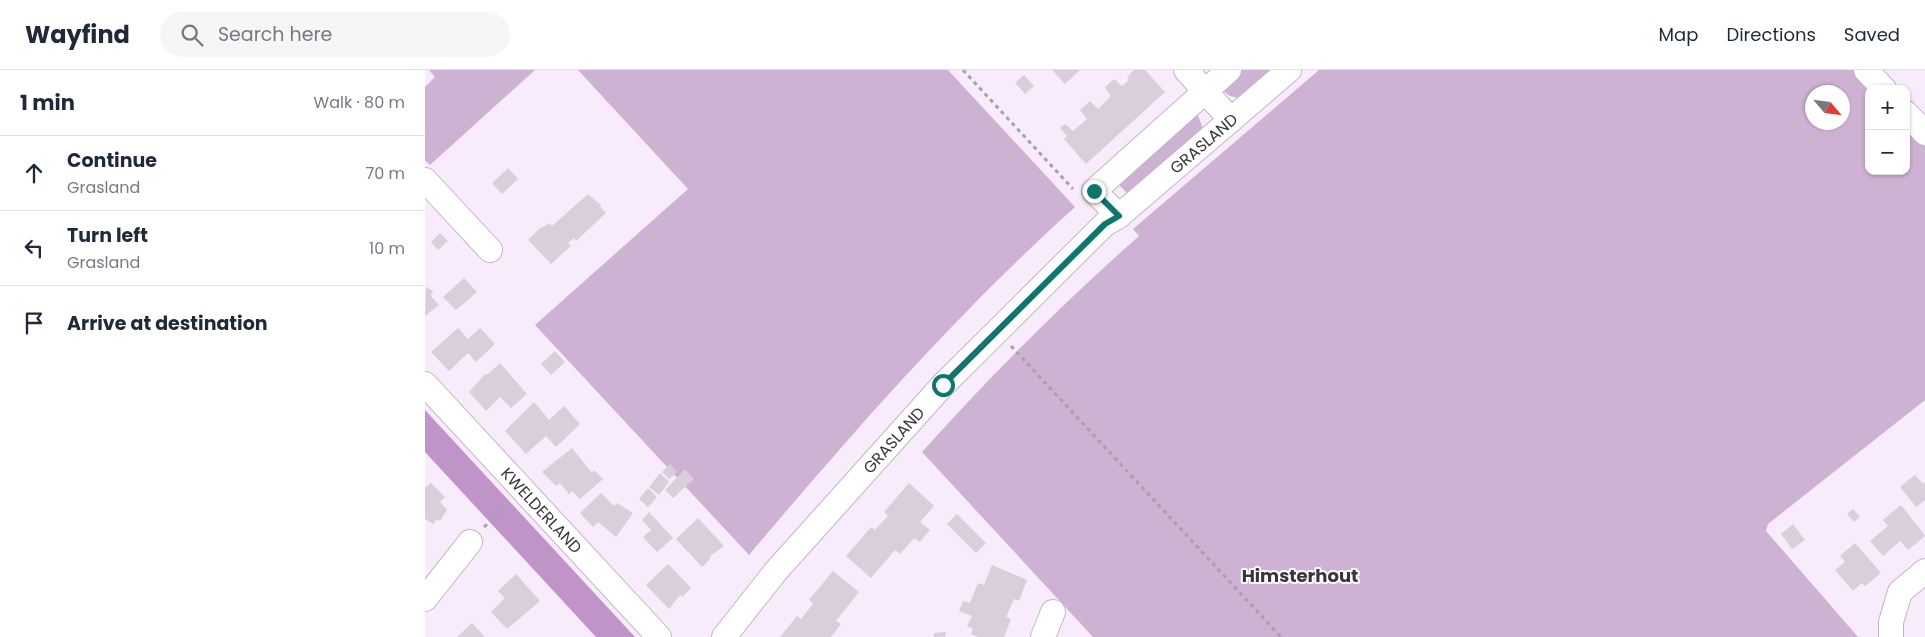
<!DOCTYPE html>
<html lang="en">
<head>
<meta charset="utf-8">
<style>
	:root { --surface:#fff; --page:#f6f6f7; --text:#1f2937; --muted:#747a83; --line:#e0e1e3 }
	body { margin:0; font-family:Poppins,sans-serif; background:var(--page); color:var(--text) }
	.controls { position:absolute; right:15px; top:15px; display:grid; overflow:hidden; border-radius:10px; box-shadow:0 1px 4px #0004 }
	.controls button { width:45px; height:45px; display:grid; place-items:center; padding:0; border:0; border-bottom:1px solid var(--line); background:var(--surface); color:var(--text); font:25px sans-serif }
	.compass { position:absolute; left:1380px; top:15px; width:45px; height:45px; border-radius:50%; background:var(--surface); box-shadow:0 1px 4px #0004; rotate:118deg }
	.stop { position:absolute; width:15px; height:15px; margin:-11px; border:4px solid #0f766e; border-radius:50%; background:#fff }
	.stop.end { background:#0f766e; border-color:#fff; box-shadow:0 1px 5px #0008 }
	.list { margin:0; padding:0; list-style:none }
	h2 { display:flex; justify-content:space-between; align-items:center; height:65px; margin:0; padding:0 20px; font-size:21px }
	h2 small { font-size:16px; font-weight:400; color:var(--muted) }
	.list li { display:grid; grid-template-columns:32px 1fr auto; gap:15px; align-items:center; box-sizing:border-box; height:75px; padding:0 20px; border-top:1px solid var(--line) }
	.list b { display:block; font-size:19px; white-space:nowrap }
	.list p { margin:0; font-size:16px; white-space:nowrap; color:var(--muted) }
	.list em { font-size:16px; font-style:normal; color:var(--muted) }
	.icon { flex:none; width:28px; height:28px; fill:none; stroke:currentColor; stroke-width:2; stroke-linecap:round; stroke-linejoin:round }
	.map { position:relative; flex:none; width:1500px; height:567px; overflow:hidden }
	header { display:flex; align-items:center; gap:30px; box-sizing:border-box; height:70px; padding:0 25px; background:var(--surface); border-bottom:1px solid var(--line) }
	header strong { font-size:24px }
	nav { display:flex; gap:28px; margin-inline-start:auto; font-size:18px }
	.search { width:350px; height:45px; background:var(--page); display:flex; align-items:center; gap:12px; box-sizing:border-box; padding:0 18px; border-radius:28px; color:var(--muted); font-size:19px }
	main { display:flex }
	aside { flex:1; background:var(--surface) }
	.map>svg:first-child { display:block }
	.green { fill:#cdb2d3; fill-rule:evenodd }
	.water { fill:#c094c9 }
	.building { fill:#dacddc }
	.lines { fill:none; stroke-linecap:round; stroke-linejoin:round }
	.minor-casing { stroke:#c2b6c5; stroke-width:26 }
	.path { stroke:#aaa0ac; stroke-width:3; stroke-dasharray:4 4; stroke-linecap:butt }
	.minor { stroke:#fff; stroke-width:24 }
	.route { stroke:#0f766e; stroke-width:6 }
	.labels { text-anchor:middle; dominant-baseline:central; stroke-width:4; stroke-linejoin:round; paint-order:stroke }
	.street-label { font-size:16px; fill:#3a353b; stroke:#fdfdfd }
	.neighbourhood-label { font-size:18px; font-weight:bold; fill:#3a353b; stroke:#fdfdfd }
</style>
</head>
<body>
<header>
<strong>Wayfind</strong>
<div class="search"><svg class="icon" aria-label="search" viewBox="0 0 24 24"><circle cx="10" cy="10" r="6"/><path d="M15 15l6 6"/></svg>Search here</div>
<nav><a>Map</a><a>Directions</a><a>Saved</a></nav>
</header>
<main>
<aside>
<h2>1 min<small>Walk · 80 m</small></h2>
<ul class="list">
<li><svg class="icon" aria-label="ahead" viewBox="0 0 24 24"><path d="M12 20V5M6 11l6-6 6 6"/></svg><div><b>Continue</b><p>Grasland</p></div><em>70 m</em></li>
<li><svg class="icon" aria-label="left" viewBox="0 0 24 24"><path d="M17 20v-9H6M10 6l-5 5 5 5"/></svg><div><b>Turn left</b><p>Grasland</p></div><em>10 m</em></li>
<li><svg class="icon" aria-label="arrive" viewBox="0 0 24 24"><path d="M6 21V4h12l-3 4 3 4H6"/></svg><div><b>Arrive at destination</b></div></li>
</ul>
</aside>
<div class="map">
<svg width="1500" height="567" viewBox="0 0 1500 567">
	<rect width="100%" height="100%" fill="#f8ebfb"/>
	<g class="green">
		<polygon points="4,0 110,0 5,95 0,90 0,17 10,7"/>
		<path d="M153,0h370l127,137c-119,107 -223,226 -326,348l-214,-230 153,-136z"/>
		<polygon points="818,0 846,0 814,28 805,26 796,19"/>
		<path d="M894,0h550v101h37v-61l19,19v271l-157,124 -2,7 92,106h-765l-171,-185c68,-76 140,-148 217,-216l-6,-7zM1388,22h30v30h-30z"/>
		<polygon points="772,43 777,56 777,64 705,126 692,113"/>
	</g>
	<polygon class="water" points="0,340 210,567 171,567 0,382"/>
	<g class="building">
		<polygon points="627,0 655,0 640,14"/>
		<polygon points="709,0 720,0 740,22 661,94 639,69 642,66 635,58 640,54 648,61 662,49 655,40 665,31 673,39 686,26 680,17 689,9 697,16 704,10 702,7"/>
		<polygon points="599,5 609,16 600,24 590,13"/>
		<polygon points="83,98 93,109 77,124 67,113"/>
		<polygon points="163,124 177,136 175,137 181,143 151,171 149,168 143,173 146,176 126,194 103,170 114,159 125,153 127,156"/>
		<polygon points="15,163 23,171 13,180 6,172"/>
		<polygon points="39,208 52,222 31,240 18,227"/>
		<polygon points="1,217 8,221 6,226 14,235 0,246"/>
		<polygon points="33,258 43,269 55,258 70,274 51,292 43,283 24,301 6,282"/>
		<polygon points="130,281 140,292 126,305 116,294"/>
		<polygon points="75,293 102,324 86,338 75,327 61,341 44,322 60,304 62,305"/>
		<polygon points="109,332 124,350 139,336 155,354 131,377 121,366 101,384 80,361"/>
		<polygon points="147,378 167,403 169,400 178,409 155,429 147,421 144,424 135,413 131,416 117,402"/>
		<polygon points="245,394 252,402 244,409 237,402"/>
		<polygon points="260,399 269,409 248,428 240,420"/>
		<polygon points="235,403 244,412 234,425 224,417"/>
		<polygon points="1490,405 1498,414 1500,412 1500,430 1491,437 1475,417"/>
		<polygon points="6,413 20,427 15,432 22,440 15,451 12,449 8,454 0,449 0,416 1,417"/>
		<polygon points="484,413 509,436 495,452 505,460 495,472 489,468 475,484 470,480 446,508 421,486 446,457 450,460 463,446 459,442"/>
		<polygon points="223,418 232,427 223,437 214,429"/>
		<polygon points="176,423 189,436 192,433 208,443 191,467 173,452 168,457 155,443"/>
		<polygon points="1476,435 1500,466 1483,480 1475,471 1458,486 1445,471 1463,456 1458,450"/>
		<polygon points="1428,439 1435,447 1429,452 1422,444"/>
		<polygon points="224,442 248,468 232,482 218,467 226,460 217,450"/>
		<polygon points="532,444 561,473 551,483 522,454"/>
		<polygon points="273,448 299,476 284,487 286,488 277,497 251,469"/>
		<polygon points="1368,454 1380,470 1367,479 1356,464"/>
		<polygon points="1430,473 1456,503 1440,516 1437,513 1428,521 1410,500 1420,492 1415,486"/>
		<polygon points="243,494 266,518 257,527 255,525 244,539 221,515"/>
		<polygon points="567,495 602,510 594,531 589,529 581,547 586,549 579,567 553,567 546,564 548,559 542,556 547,546 534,541 538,531 545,533 553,513 559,515"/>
		<polygon points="408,501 434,522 411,551 416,554 406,567 355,567 372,546 376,549 388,534 384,530"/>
		<polygon points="91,504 115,531 82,559 66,542 80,528 73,521"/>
		<polygon points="47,553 60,567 32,567"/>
		<polygon points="521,562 520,567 509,567 509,563"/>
	</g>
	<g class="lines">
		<g class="minor-casing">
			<g id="minor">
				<polyline points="761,0 806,50"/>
				<polyline points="1441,0 1459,19"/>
				<polyline points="1481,43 1500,63"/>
				<polyline points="0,110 65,180"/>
				<polyline points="694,146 669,121 804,0"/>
				<path id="s1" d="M0,314l234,253"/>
				<polyline points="0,529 45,472"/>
				<path id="s2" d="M299,567l52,-66 167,-186 162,-161 14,-8 170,-146"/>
				<polyline points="618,567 628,542"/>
				<polyline points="1466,567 1466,552 1475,522 1500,501"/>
			</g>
		</g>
		<g class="path">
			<polyline points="538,0 648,119"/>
			<polyline points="586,276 856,567"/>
			<polyline points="59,457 82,435"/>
		</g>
		<use href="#minor" class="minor"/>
	</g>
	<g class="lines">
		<polyline class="route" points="518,315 680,154 694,146 669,121"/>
	</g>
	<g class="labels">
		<g class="street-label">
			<text stroke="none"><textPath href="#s2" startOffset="690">GRASLAND</textPath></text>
			<text stroke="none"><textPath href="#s2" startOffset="260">GRASLAND</textPath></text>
			<text stroke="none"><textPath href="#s1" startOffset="172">KWELDERLAND</textPath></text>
		</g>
		<g class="neighbourhood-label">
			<text x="875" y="505">Himsterhout</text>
		</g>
	</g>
</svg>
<div class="controls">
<button>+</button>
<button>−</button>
</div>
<svg class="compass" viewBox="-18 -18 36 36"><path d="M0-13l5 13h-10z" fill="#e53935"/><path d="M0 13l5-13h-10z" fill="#747a83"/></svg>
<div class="stop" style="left:518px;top:315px"></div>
<div class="stop end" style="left:669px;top:121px"></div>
</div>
</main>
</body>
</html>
